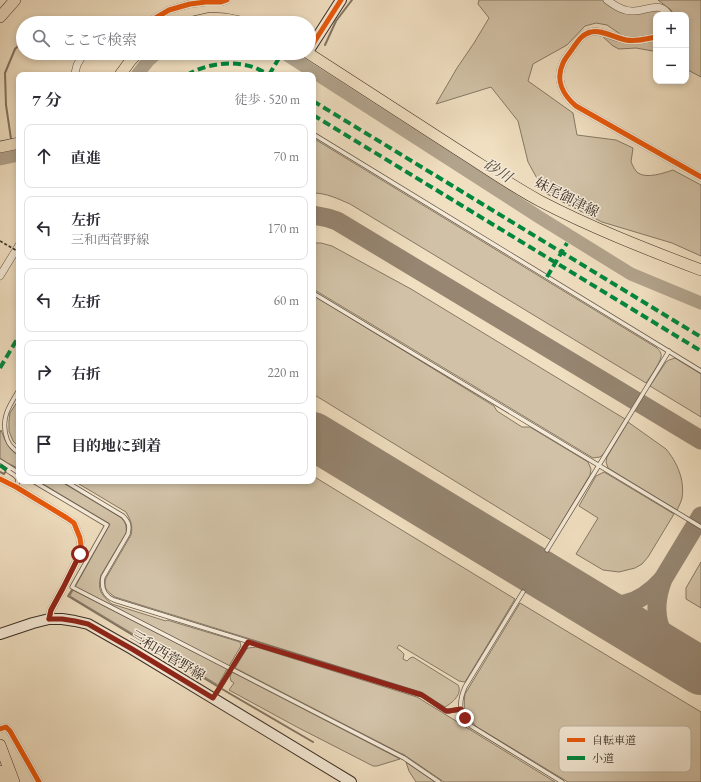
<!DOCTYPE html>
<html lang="ja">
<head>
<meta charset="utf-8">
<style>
	:root { --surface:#fff; --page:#f2f2f3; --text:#2b2b33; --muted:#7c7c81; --line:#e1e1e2 }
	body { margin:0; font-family:"EB Garamond","Noto Serif JP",serif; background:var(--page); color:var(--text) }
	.controls { position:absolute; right:12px; top:12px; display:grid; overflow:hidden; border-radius:8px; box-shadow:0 2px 6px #0003 }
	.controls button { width:36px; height:36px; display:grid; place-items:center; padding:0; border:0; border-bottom:1px solid var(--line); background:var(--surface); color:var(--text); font:20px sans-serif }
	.stop { position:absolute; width:12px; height:12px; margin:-9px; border:3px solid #8f2418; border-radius:50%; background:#fff }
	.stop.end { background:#8f2418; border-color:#fff; box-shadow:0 1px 4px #0008 }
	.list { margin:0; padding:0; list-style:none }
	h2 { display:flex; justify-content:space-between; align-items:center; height:52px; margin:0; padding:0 16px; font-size:17px }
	h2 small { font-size:13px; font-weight:400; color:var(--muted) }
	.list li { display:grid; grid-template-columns:26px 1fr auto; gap:12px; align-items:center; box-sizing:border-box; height:64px; margin:0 8px 8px; padding:0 8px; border:1px solid var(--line); border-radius:8px }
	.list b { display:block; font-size:15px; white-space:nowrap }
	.list p { margin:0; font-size:13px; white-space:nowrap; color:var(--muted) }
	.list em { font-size:13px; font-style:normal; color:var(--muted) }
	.icon { flex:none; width:22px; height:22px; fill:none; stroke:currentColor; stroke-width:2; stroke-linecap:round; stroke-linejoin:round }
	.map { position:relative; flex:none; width:701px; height:782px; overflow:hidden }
	.search { position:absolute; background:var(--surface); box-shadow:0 2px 6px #0003; left:16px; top:16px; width:300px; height:44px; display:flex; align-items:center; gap:10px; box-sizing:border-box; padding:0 14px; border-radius:22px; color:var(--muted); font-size:15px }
	.panel { position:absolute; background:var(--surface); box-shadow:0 2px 6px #0003; left:16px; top:72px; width:300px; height:412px; border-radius:8px }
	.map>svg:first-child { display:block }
	.green { fill:#d1c1a6; stroke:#867865 }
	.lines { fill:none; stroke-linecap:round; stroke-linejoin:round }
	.stream { stroke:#827462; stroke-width:2 }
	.river { stroke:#b2a38c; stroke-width:13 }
	.taxiway { stroke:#968672; stroke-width:19 }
	.runway { stroke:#968672; stroke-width:48 }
	.lane-casing { stroke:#685a4b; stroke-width:5 }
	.street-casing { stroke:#685a4b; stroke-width:8 }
	.secondary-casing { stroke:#3b2e24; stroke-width:12 }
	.primary-casing { stroke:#3b2e24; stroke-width:12 }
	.lane { stroke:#f5ead7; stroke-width:3.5 }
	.street { stroke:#f5ead7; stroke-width:7 }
	.secondary { stroke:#f5ead7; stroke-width:10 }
	.primary { stroke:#f0dfc1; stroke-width:11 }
	.path-bridge { stroke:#3b2e24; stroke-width:1.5; stroke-dasharray:3 2; stroke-linecap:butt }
	.quiet { stroke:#00873e; stroke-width:4; stroke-dasharray:8 4; stroke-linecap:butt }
	.cycleway-casing { stroke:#f5ead7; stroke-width:8 }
	.cycleway { stroke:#e8590c; stroke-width:5 }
	.route { stroke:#8f2418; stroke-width:5 }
	.labels { text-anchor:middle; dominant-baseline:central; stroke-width:3; stroke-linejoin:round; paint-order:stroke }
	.street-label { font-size:14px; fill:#3b2e24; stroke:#f5ead7 }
	.water-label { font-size:15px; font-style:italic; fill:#594b3e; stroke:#f5ead7 }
	.key { fill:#f5ead7; stroke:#bdb2a1; stroke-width:1 }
	.key-label { font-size:11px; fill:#3b2e24 }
</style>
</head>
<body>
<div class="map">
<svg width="701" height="782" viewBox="0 0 701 782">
	<rect width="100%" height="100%" fill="#f0dfc1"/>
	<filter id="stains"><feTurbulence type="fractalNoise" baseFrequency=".005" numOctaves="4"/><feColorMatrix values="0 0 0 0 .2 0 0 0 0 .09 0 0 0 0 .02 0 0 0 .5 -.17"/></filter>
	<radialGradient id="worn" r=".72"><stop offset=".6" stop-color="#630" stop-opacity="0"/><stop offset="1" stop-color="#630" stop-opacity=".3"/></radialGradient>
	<g class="green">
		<path d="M479,0h124l16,11 36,-3 11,7h-10v20l-17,3 -16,-2 -16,-11 -11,-2 -11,3 -18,19 -34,19 -5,17 45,32 4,22 39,5 17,8 -2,14c2,4 4,9 7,11 9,6 26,0 35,-3l28,15v71l-29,-13 -70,-21 -57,-29 -17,-31 -10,-41 -27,-34 -55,17 21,-36 17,-25 15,-25 -11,-14z"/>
		<polygon points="658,0 701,0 701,77 686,69 686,15 674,15 671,10"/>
		<polygon points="602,36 616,41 639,43 656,39 656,53 653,51 636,48 619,49 613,46"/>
		<path d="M313,138l344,210c2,2 5,5 4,9 -1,6 -11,20 -15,26l-296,-179c-12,-5 -23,-11 -37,-11z"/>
		<polygon points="313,243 321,243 332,246 411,289 625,419 605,453 600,457 593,458 313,289"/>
		<polygon points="313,295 494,406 497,411 522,427 530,427 588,462 591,469 590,475 551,540 313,394"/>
		<polygon points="675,358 701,374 701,417 650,386 666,362 669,360"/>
		<polygon points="19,399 19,447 13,441 9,431 9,421 10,413"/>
		<path d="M628,422l38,27c11,13 19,31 16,49 -1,4 -3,8 -5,12l-69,-42 -2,-6 1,-5z"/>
		<path d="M1,430c4,11 8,20 18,26v13l-9,-5h-1l-9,-6v-25z"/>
		<polygon points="604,472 674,514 648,557 642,564 635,568 619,572 603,570 576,554 598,518 579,506 596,476"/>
		<path d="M313,476l202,123 -50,83 -6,-1 -60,-36 -2,3 4,3 3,3 -1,5 4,2 3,-3 3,-1 45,28c5,9 -6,18 -13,22l-24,-15 -306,-95c-8,-6 -12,-8 -9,-19l25,-43c2,-10 0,-14 -5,-23l-52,-31h239z"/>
		<path d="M38,481h22l60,36c5,4 7,9 6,16l-25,42c-4,15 0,20 11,29l54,17 1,-1 73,22 1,4 -12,20 -154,-79 35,-63z"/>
		<polygon points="701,562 701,608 686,599 686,588"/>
		<polygon points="73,590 227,669 218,685 70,596"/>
		<path d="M520,603l181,109v70h-133l-91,-55c-12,-12 -14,-17 -12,-33z"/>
		<polygon points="256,647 417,697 555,782 444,782 403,754 402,754 235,668 246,650 248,648"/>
		<polygon points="232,672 400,759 377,766 373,766 295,726 229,690 234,683 231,681 230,677"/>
		<polygon points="406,762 435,782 416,782 409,771"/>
	</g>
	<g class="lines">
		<g class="stream">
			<polyline points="325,45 336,21 352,0"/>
			<polyline points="314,72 315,70"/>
			<polyline points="11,139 6,105 5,73 15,49 20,44 23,44"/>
			<polyline points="13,153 13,156"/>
			<polyline points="11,466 19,471"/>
			<polyline points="0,472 4,474 6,471"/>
			<polyline points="72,590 68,596 217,686"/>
			<polyline points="222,689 313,742"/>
		</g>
		<g class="river">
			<polyline points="284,53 539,217 631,274 701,303"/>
			<polyline points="137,75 148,61 157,53"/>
			<polyline points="0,159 19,155"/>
		</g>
		<g class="taxiway">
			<polyline points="313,215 328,218 337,221 701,440"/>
			<path d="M578,597c35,14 59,11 85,-18"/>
			<path d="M683,660c-25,-25 -33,-47 -20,-81l38,-63"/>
		</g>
		<polyline class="runway" points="313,436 701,671"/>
		<g class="lane-casing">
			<g id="lane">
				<polyline points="313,134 701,371"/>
				<polyline points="313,293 701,527"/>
				<path d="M19,390c-10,16 -19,29 -12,49 2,6 6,10 12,14"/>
				<polyline points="0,461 19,473"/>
				<path d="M10,468l-2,3c7,5 13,6 8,16"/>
				<polyline points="33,481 107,525 72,587 404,758 439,782"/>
				<path d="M65,481l58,35c6,6 7,10 5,18l-25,43c-2,10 1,19 11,23l308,95 24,16h3l12,-2"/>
				<polyline points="547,550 669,351"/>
				<path d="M523,592l-58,95c-7,16 -6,27 6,39l91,56"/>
				<polyline points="214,697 248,642"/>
			</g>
		</g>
		<g class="street-casing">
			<g id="street">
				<path d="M607,0c8,6 17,12 27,11 14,0 25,-11 35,4"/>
				<polyline points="147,23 169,10 190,4 206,2 221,2 227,0"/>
				<path d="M656,37c-10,2 -20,5 -30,3 -10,-2 -26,-11 -35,-8 -9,2 -13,9 -18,16 -3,5 -8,10 -10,15 -8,17 0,32 13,43l125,71"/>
				<polyline points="111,53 115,53"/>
				<polyline points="77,75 75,73 77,65 84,53"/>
				<polyline points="0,276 19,245"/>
				<polyline points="0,479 16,487 67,518 74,523 80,538 81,546 80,554 63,588 51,610 49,619"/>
				<polyline points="0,729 6,727 10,731 39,782"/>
			</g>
		</g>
		<g class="secondary-casing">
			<g id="secondary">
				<polyline points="309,50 341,0"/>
				<polyline points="0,634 33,623 49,619 62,619 75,621 88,624 132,649 351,782"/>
			</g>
		</g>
		<g class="primary-casing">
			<g id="primary">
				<polyline points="0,17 15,0"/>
				<polyline points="188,23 210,18 226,19 245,23"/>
				<path d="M308,53c50,32 100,65 150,97 27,17 54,36 82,51 52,27 106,48 161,69"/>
				<polyline points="120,75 131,60 138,53"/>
				<polyline points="0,147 19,143"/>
				<polyline points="0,745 14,782"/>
				<polyline points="0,771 4,782"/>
			</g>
		</g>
		<use href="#lane" class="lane"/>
		<use href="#street" class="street"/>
		<use href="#secondary" class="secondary"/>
		<use href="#primary" class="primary"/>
		<polyline class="path-bridge" points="0,241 19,252"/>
		<g class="quiet">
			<path d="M187,75c20,-12 47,-15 69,-7 4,2 9,5 14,7"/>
			<polyline points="228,75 229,75"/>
			<polyline points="269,75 279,58"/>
			<polyline points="313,101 701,337"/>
			<polyline points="313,115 701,351"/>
			<polyline points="547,277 567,243"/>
			<polyline points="0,368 19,336"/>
			<polyline points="0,465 8,471"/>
		</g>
		<g class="cycleway-casing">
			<g id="cycleway">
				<polyline points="147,23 169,10 190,4 206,2 221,2 227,0"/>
				<path d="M656,37c-10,2 -20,5 -30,3 -10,-2 -26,-11 -35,-8 -9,2 -13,9 -18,16 -3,5 -8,10 -10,15 -8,17 0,32 13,43l125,71"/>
				<polyline points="309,50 341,0"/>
				<polyline points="0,479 16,487 67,518 74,523 80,538 81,546 80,554 63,588 51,610 49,619"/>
				<polyline points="0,729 6,727 10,731 39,782"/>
			</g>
		</g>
		<use href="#cycleway" class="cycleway"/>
	</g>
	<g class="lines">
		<polyline class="route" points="80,554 63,588 51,610 49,619 62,619 75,621 88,624 132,649 213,698 248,642 422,695 446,711 449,711 461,709 465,718"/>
	</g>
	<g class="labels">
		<g class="street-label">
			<text transform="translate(567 197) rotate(27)">妹尾御津線</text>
			<text transform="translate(168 655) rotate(31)">三和西菅野線</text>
		</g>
		<g class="water-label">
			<text transform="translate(498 170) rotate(32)">砂川</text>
		</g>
	</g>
	<rect x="559" y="726" width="132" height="46" rx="6" class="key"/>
	<rect x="567" y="738" width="18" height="4" fill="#e8590c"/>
	<rect x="567" y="756" width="18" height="4" fill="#00873e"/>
	<g class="key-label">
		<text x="592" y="744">自転車道</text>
		<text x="592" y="762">小道</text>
	</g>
	<rect width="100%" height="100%" filter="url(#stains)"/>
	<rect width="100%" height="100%" fill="url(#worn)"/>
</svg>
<div class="controls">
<button>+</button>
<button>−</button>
</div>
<div class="stop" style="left:80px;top:554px"></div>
<div class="stop end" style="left:465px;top:718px"></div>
<div class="search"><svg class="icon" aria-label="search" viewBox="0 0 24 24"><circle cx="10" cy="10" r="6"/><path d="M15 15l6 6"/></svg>ここで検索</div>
<section class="panel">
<h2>7 分<small>徒歩 · 520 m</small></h2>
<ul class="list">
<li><svg class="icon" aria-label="ahead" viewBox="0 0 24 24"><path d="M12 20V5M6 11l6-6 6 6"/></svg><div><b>直進</b></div><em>70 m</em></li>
<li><svg class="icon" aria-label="left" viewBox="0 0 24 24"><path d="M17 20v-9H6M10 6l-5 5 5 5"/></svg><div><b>左折</b><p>三和西菅野線</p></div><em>170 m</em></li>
<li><svg class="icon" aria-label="left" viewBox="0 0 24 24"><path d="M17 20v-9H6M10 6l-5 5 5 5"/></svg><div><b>左折</b></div><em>60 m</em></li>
<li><svg class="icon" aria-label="right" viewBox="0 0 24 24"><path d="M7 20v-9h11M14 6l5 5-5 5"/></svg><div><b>右折</b></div><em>220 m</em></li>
<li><svg class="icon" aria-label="arrive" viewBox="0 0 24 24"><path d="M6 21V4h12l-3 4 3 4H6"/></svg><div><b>目的地に到着</b></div></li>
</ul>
</section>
</div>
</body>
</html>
